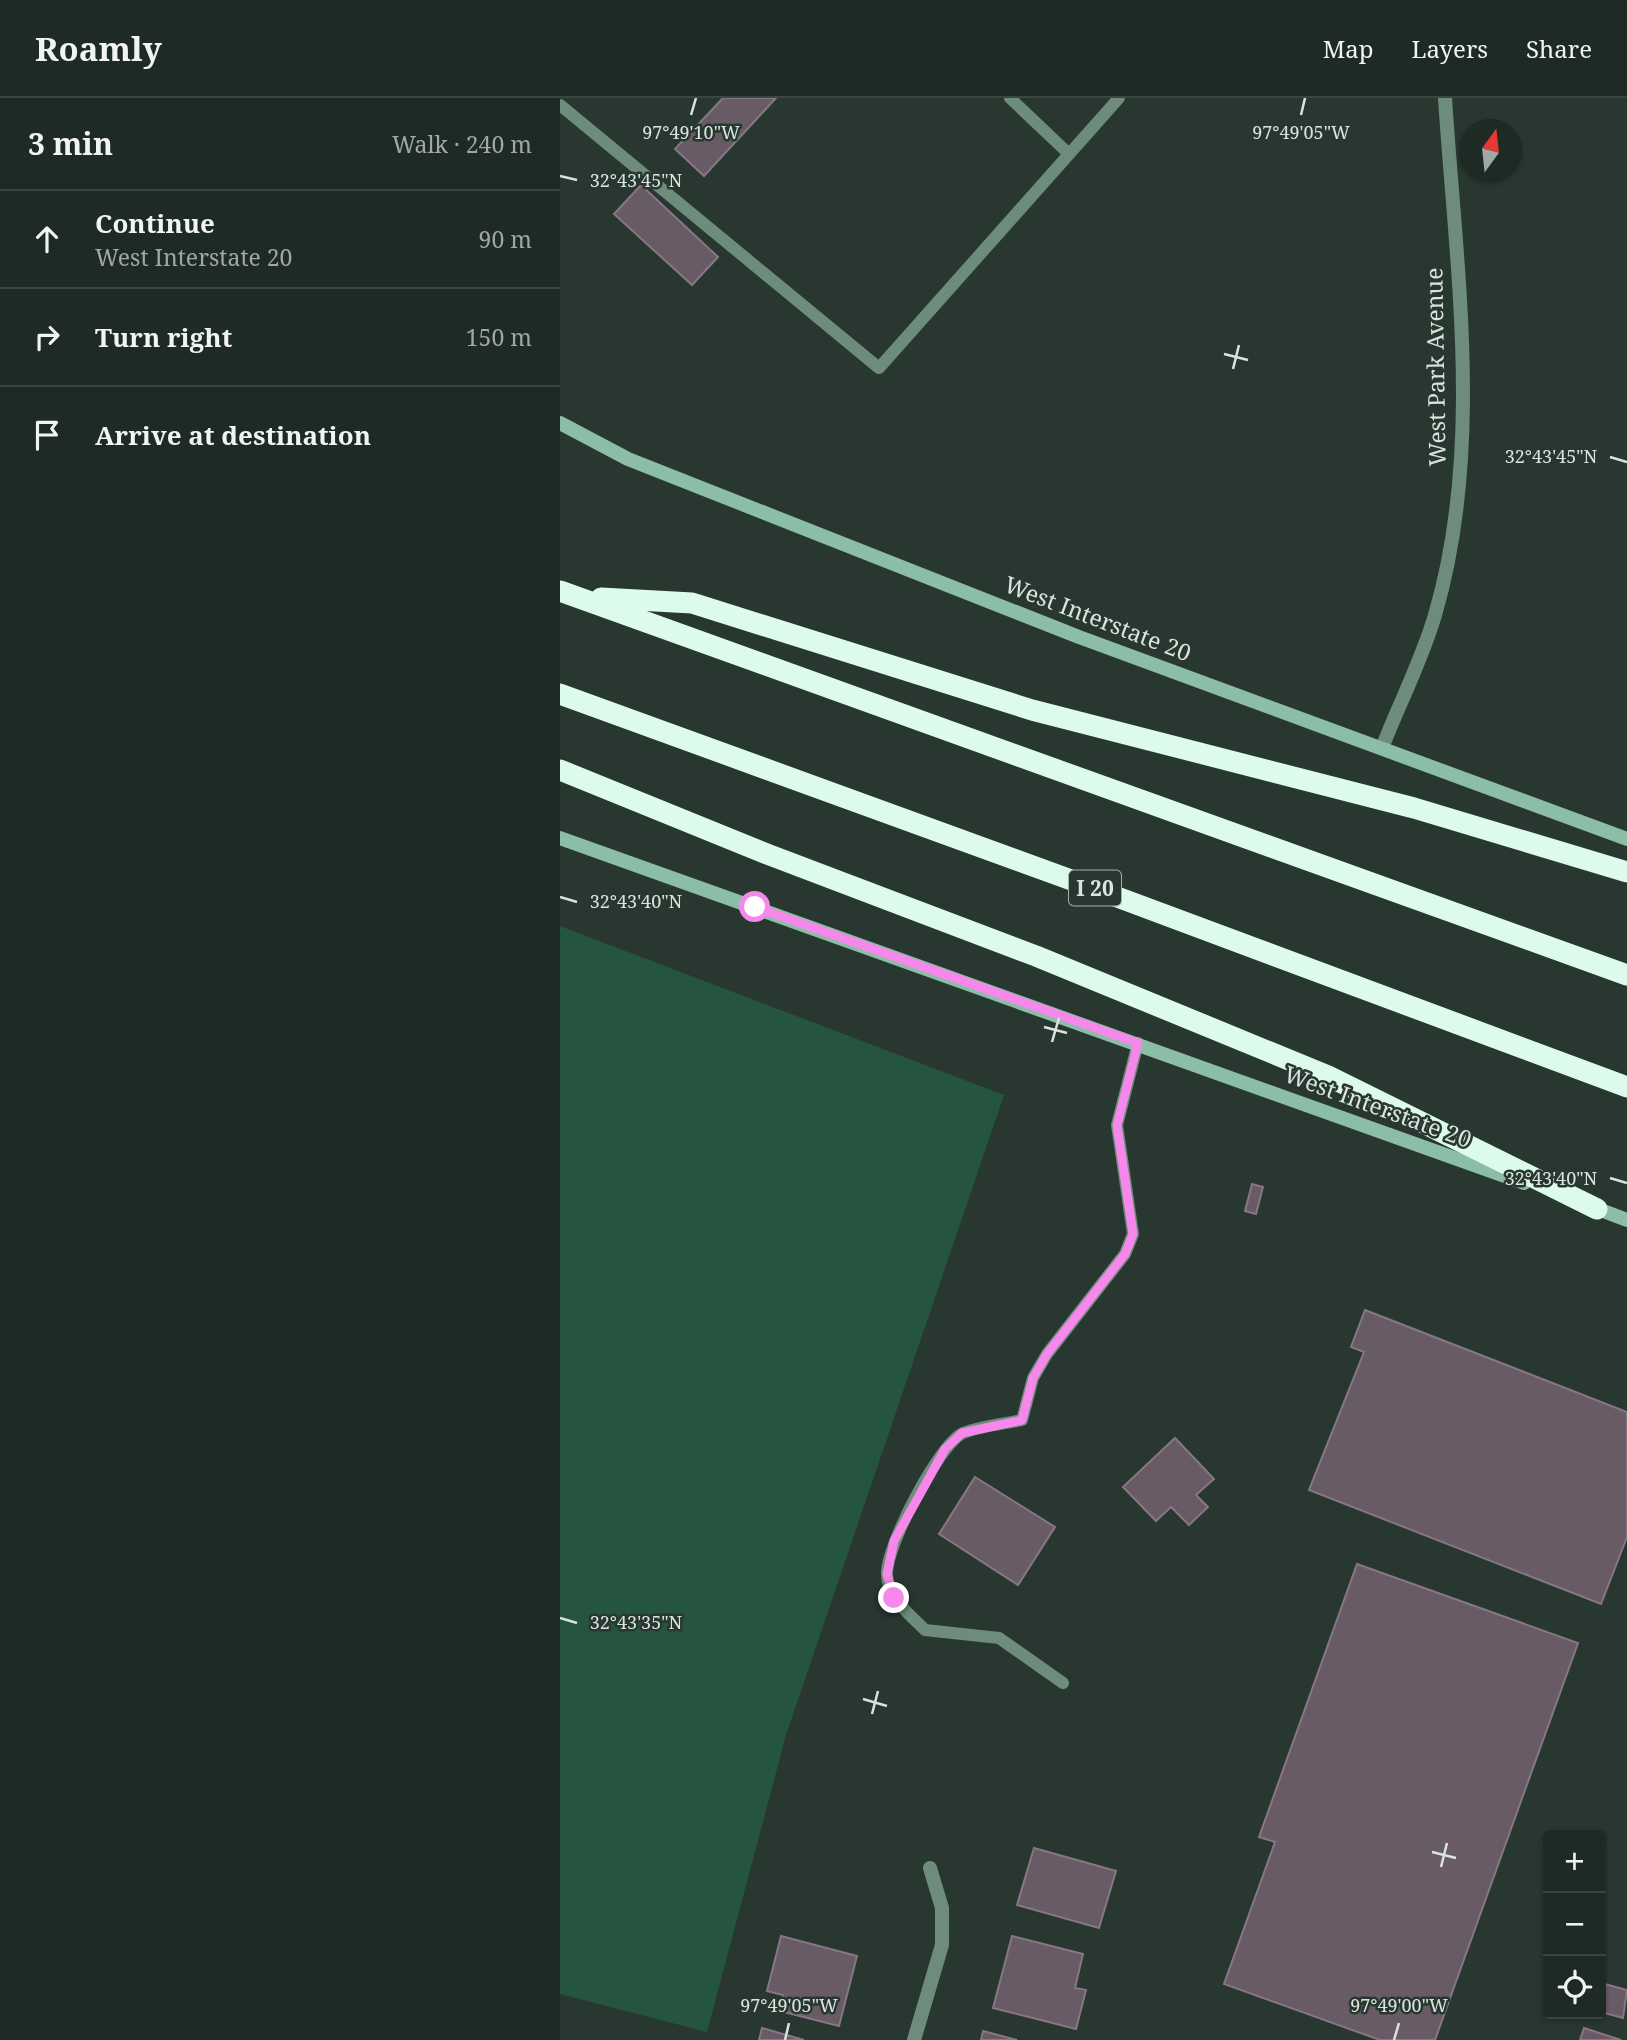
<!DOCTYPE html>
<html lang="en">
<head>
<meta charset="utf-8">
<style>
	:root { --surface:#1e2a24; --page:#2b3631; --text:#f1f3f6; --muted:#a1a7a6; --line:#3c4641 }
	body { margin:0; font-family:"Noto Serif",serif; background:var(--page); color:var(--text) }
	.controls { position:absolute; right:21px; bottom:21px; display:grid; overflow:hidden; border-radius:7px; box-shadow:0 2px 5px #0004 }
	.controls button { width:63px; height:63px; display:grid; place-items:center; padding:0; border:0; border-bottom:2px solid var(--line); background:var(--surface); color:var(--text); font:35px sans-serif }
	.compass { position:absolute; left:899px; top:21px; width:63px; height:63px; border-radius:50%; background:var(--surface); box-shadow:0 2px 5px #0004; rotate:15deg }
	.stop { position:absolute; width:21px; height:21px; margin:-16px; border:5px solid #f788eb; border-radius:50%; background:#fff }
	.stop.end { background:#f788eb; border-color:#fff; box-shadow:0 2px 7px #0008 }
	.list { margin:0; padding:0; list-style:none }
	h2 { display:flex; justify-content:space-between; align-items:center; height:91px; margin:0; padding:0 28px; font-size:30px }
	h2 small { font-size:23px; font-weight:400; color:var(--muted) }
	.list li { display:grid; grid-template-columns:46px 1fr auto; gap:21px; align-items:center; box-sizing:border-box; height:98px; padding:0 28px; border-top:2px solid var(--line) }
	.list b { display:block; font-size:26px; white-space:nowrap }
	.list p { margin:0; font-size:23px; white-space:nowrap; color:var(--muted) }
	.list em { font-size:23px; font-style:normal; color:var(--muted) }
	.icon { flex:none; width:38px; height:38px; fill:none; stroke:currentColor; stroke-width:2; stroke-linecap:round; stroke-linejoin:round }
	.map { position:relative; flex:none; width:1067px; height:1942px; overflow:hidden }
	header { display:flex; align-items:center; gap:42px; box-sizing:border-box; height:98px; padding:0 35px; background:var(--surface); border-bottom:2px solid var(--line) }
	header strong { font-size:33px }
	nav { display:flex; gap:38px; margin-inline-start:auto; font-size:24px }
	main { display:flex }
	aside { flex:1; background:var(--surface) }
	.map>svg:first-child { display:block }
	.green { fill:#255441 }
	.building { fill:#685b66; stroke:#867783; stroke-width:2 }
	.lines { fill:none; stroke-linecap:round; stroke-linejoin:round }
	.service { stroke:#6d8c7d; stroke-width:12 }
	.minor { stroke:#6d8c7d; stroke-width:14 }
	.tertiary { stroke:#6d8c7d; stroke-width:14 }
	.secondary { stroke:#8bbda7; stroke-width:14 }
	.motorway { stroke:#ddfbed; stroke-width:21 }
	.route { stroke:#f788eb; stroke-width:9 }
	.ticks { fill:none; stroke:#dae4df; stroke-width:2.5 }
	.labels { text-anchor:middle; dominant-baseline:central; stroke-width:5; stroke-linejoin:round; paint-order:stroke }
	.shield { fill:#283830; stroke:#a5b0aa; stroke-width:2 }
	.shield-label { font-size:21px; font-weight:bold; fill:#dae4df }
	.street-label { font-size:23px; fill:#dae4df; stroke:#283830 }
	.ticks-label { font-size:18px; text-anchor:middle; fill:#dae4df; stroke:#283830; stroke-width:5; stroke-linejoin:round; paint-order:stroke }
</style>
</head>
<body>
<header>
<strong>Roamly</strong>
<nav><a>Map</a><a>Layers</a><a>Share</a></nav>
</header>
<main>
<aside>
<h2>3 min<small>Walk · 240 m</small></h2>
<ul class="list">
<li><svg class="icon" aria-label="ahead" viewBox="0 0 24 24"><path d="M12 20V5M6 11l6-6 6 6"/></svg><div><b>Continue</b><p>West Interstate 20</p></div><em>90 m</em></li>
<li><svg class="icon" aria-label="right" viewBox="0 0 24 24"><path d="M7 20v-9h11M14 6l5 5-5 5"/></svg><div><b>Turn right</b></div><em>150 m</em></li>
<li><svg class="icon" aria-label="arrive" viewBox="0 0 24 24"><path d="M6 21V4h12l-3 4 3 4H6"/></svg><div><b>Arrive at destination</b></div></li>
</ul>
</aside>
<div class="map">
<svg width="1067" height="1942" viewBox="0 0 1067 1942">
	<rect width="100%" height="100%" fill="#283830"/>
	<polygon class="green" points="0,828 444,997 226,1637 147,1934 0,1896"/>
	<g class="building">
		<polygon points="163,0 216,0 144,78 115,51"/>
		<polygon points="81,87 158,159 132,187 54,116"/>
		<polygon points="692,1086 703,1089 696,1116 685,1113"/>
		<polygon points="805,1212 1067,1314 1067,1439 1041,1506 749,1392 804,1254 791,1249"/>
		<polygon points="615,1340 654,1381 636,1397 648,1409 629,1427 611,1409 596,1423 563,1389"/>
		<polygon points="415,1379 495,1429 458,1487 379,1436"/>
		<polygon points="797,1466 1018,1545 875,1942 820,1942 664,1886 715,1744 699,1739"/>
		<polygon points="474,1750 556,1773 539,1830 457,1807"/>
		<polygon points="221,1838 297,1858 279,1928 220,1913 223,1897 207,1893"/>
		<polygon points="452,1838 523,1856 515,1890 526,1892 516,1931 433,1910"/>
		<polygon points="1041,1885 1067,1892 1063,1920 1041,1914"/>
		<polygon points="202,1930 244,1942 199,1942"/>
		<polygon points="1024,1930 1061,1942 1020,1942"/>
		<polygon points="423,1933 457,1942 421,1942"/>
	</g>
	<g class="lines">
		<g class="service">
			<polyline points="450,0 509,56"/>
			<polyline points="0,7 319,270 559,0"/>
			<path d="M503,1585l-64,-45 -74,-8c-15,-15 -38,-33 -38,-56 -1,-28 52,-130 76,-141 17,-7 40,-9 59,-13l11,-42 14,-24 78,-100 8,-20 -16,-109 21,-82"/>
		</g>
		<polyline class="minor" points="354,1942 382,1847 382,1810 370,1770"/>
		<path class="tertiary" d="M822,650c17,-44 40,-88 53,-133 49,-167 21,-347 10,-517"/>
		<g class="secondary">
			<polyline points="0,325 68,361 519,539 1067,741"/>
			<polyline points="0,740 964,1085"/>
			<polyline points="1030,1108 1067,1122"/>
		</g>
		<g class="motorway">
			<polyline points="0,493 1067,877"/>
			<polyline points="41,500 132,505 472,612 854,710 1067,774"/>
			<polyline points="0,596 525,787 1067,989"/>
			<polyline points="0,672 207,756 476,858 768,978 1037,1111"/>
		</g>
	</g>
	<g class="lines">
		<polyline class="route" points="195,809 578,945 557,1027 573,1136 565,1156 487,1256 473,1280 462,1322 402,1335 385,1351 334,1443 327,1476 334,1500"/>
	</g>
	<path class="ticks" d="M131,17l5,-17M741,17l4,-17M0,78l17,4M664,256l24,6M673,271l6,-24M1050,359l17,5M0,799l17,5M484,929l23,6M492,944l7,-24M1050,1080l17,5M0,1520l17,5M303,1601l24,7M312,1616l6,-23M872,1754l24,6M881,1769l6,-24M225,1942l4,-17M834,1942l5,-17"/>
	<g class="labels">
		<rect class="shield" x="509" y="772.5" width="52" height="35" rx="5"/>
		<g class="shield-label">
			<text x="535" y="790">I 20</text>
		</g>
		<g class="street-label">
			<text transform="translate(875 269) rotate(-91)">West Park Avenue</text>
			<text transform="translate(538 520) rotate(21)">West Interstate 20</text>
			<text transform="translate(818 1008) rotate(20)">West Interstate 20</text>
		</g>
	</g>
	<g class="ticks-label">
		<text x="131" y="41">97°49'10"W</text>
		<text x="741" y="41">97°49'05"W</text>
		<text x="76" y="89">32°43'45"N</text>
		<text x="991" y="365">32°43'45"N</text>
		<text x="76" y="810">32°43'40"N</text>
		<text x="991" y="1087">32°43'40"N</text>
		<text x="76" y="1531">32°43'35"N</text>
		<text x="229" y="1914">97°49'05"W</text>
		<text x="839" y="1914">97°49'00"W</text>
	</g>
</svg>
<div class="controls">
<button>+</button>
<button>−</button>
<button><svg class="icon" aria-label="locate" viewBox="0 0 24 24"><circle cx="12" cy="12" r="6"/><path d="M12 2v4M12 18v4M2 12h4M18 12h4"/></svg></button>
</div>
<svg class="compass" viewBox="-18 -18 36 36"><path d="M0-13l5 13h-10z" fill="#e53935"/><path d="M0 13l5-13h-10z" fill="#a1a7a6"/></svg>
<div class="stop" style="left:195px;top:809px"></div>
<div class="stop end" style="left:334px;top:1500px"></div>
</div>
</main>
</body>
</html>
